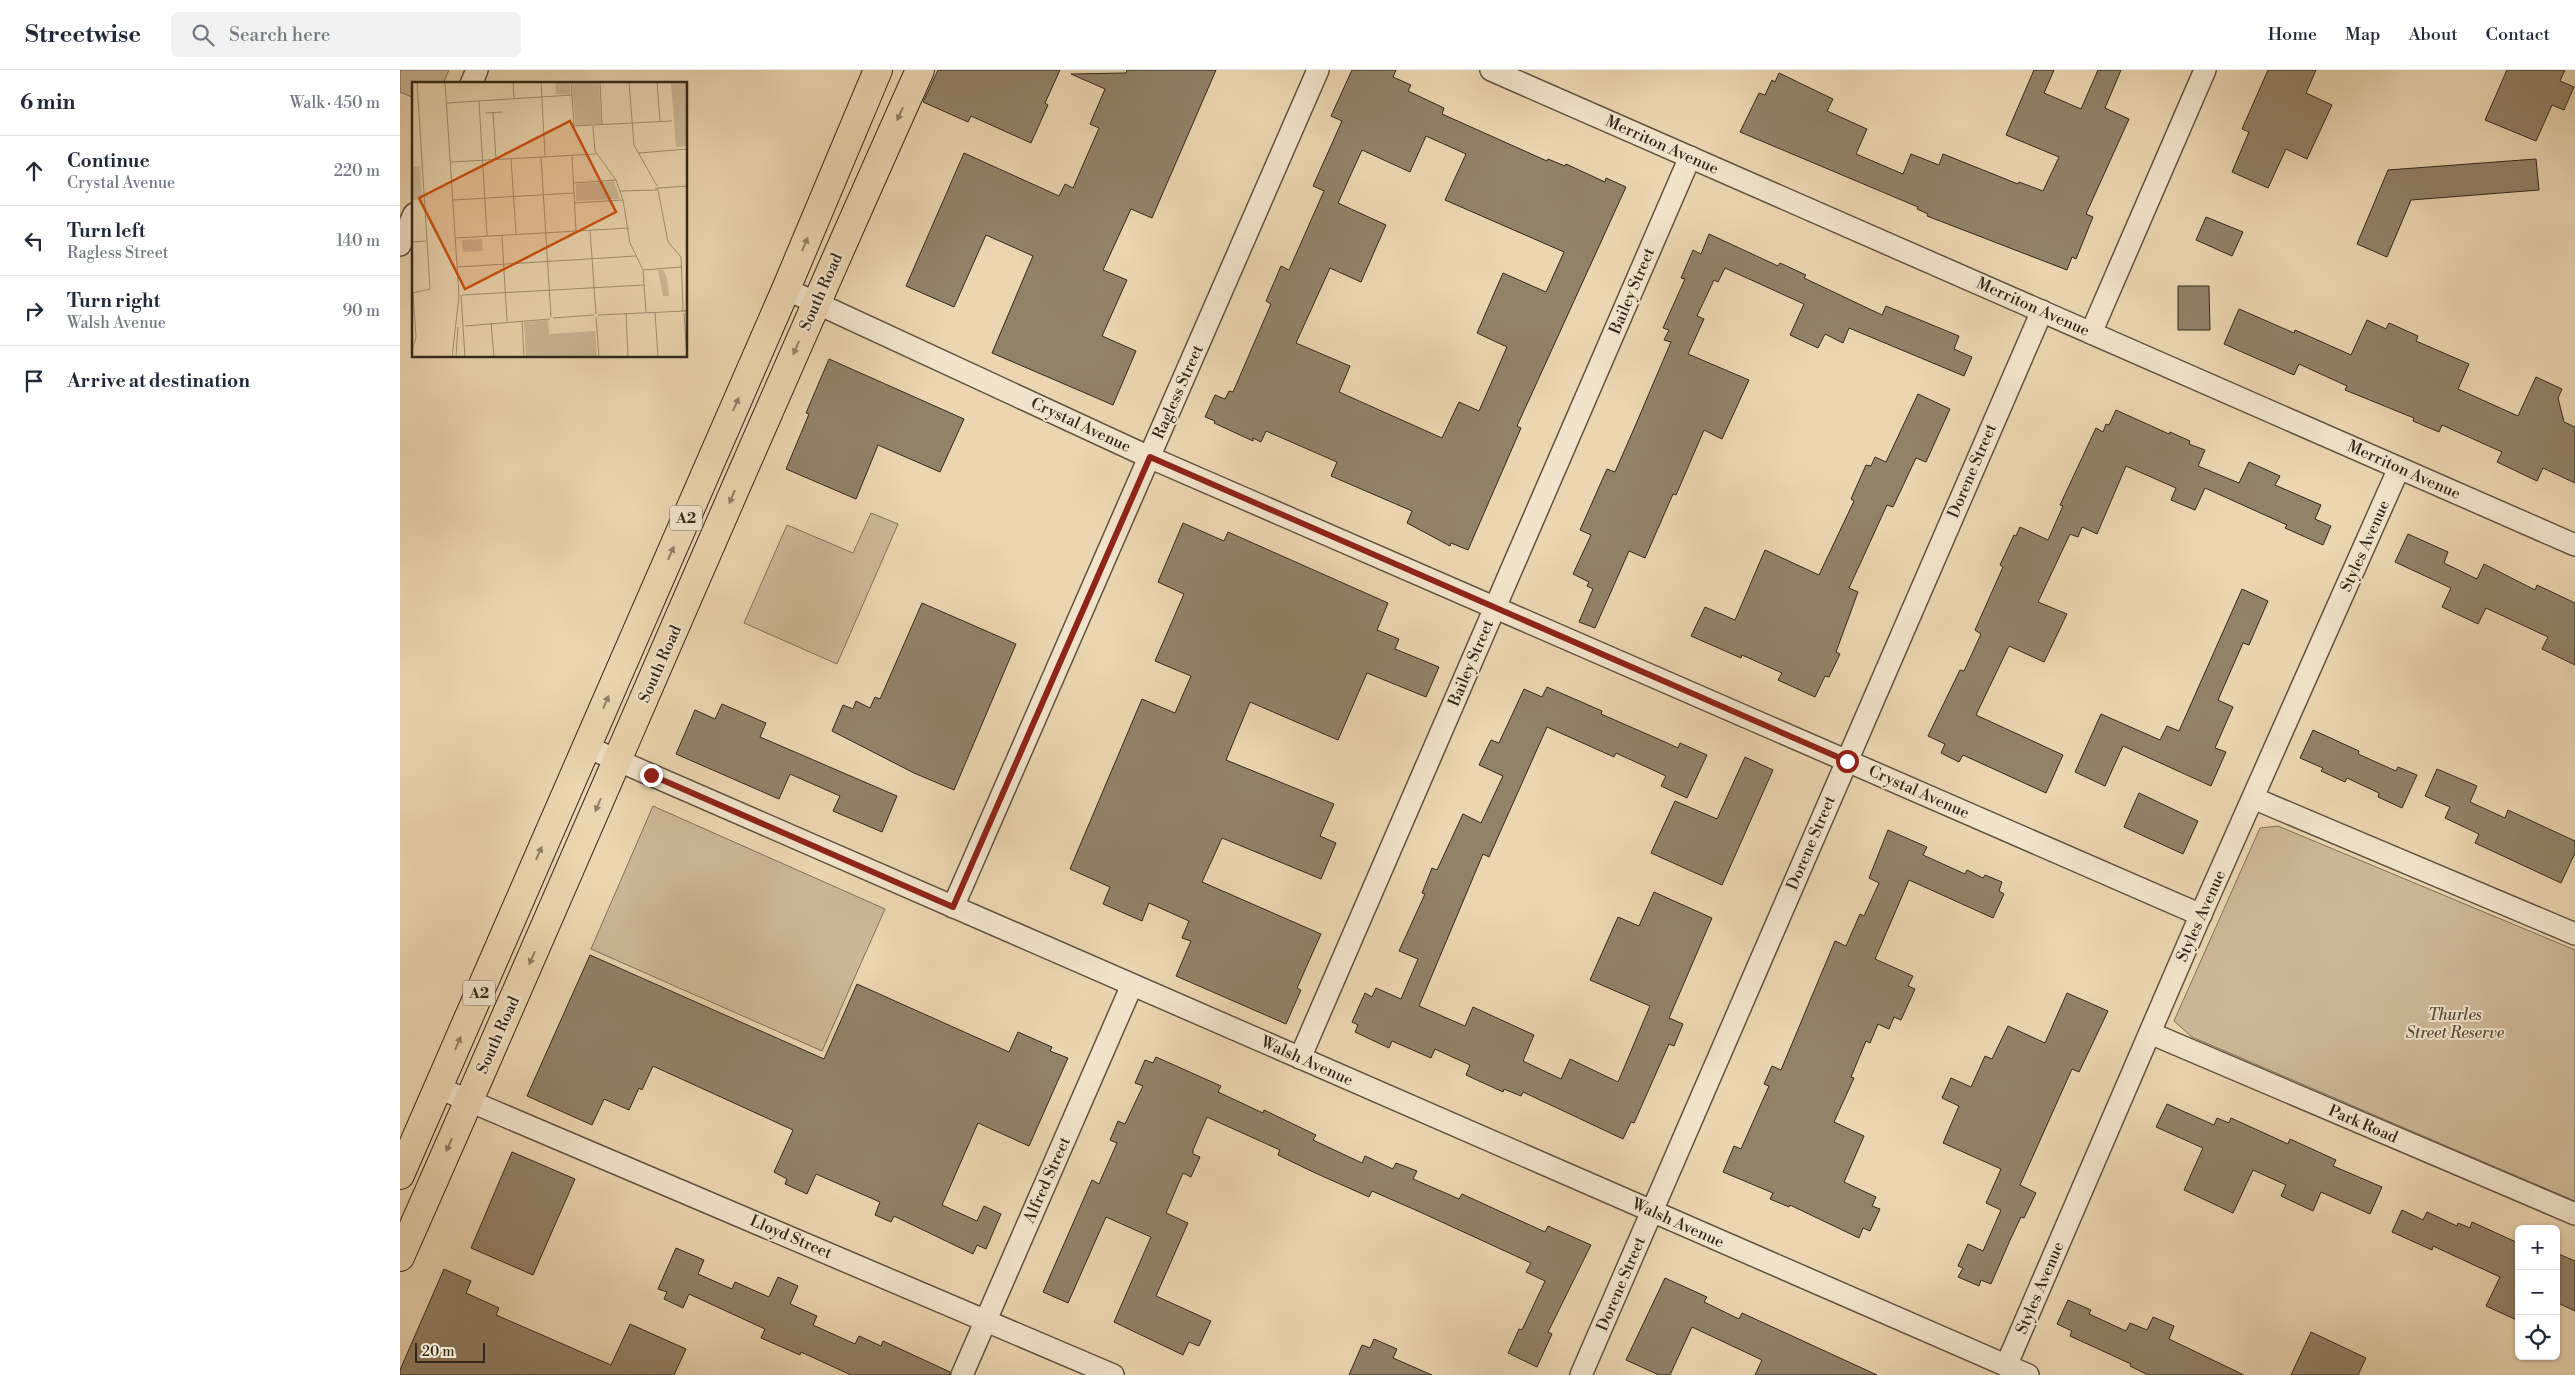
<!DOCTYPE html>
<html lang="en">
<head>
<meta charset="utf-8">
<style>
	:root { --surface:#fff; --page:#f2f2f3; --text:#1f2937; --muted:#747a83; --line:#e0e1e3 }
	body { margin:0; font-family:"Libre Bodoni",serif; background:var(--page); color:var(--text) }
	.controls { position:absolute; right:15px; bottom:15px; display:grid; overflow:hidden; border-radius:8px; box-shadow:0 1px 4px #0004 }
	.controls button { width:45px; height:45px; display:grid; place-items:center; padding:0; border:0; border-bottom:1px solid var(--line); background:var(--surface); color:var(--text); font:25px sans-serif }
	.scale { position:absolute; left:15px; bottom:12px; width:70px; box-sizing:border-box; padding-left:5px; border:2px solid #32281b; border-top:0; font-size:14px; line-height:18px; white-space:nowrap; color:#32281b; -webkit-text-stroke:4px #f2e4cc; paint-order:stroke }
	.stop { position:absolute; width:15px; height:15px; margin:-11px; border:4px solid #8f2418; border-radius:50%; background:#fff }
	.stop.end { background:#8f2418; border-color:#fff; box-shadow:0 1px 5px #0008 }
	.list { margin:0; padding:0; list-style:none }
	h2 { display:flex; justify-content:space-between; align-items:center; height:65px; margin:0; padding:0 20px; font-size:21px }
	h2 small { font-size:16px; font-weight:400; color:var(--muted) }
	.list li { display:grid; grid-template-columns:32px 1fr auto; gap:15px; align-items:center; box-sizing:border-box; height:70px; padding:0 20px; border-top:1px solid var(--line) }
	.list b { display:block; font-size:19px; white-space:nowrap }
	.list p { margin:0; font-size:16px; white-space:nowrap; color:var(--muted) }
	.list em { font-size:16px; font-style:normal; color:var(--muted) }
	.icon { flex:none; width:28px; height:28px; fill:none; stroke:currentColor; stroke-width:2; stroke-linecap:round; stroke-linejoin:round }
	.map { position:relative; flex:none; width:2175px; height:1305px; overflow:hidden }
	header { display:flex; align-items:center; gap:30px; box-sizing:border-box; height:70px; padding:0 25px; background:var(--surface); border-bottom:1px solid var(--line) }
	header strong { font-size:24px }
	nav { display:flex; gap:28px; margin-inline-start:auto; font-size:18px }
	.search { width:350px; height:45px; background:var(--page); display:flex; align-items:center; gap:12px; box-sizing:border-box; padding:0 18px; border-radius:8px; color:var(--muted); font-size:19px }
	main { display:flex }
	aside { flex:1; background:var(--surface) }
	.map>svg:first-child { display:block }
	.green { fill:#ccb898; stroke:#7f705a }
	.building { fill:#928269; stroke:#32281b; fill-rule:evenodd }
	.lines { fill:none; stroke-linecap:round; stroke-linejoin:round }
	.street-casing { stroke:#605440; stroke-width:24 }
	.highway-casing { stroke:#32281b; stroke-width:30 }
	.street { stroke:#f2e4cc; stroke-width:21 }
	.highway { stroke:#ebd6b1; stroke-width:28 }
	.oneway { fill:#8e7f66 }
	.route { stroke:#8f2418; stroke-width:6 }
	.labels { text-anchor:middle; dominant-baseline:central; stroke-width:4; stroke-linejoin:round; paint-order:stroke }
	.shield { fill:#f2e4cc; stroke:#6c6050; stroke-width:1 }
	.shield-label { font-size:15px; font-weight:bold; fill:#32281b }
	.street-label { font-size:16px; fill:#32281b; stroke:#f2e4cc }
	.park-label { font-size:16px; font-style:italic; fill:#584c3a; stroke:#f2e4cc }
	.inset-road { fill:none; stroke:#a19075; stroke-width:1 }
	.view { fill:#cd520e; fill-opacity:0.15; stroke:#cd520e; stroke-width:2.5 }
	.inset-edge { fill:none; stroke:#32281b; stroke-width:2.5 }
</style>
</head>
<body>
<header>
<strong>Streetwise</strong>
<div class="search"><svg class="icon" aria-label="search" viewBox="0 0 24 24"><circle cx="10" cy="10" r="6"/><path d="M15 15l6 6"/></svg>Search here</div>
<nav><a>Home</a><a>Map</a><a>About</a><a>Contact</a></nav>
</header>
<main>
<aside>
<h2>6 min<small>Walk · 450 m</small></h2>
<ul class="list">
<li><svg class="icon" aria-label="ahead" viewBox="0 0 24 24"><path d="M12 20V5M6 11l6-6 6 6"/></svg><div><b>Continue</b><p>Crystal Avenue</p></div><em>220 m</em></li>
<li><svg class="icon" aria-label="left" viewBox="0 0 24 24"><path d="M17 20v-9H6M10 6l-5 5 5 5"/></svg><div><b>Turn left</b><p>Ragless Street</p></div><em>140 m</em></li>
<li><svg class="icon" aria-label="right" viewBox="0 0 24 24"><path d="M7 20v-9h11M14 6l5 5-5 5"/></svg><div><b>Turn right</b><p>Walsh Avenue</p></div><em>90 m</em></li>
<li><svg class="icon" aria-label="arrive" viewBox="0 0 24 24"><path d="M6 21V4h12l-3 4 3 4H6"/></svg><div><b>Arrive at destination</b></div></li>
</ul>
</aside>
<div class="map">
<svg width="2175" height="1305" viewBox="0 0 2175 1305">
	<rect width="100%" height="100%" fill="#ebd6b1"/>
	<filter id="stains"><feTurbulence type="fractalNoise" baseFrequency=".004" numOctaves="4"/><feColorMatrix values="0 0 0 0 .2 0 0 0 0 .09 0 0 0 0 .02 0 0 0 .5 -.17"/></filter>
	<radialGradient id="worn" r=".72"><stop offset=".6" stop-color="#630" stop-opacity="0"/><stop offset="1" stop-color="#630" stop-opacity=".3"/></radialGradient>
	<g class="green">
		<polygon points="0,0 49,0 43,14 14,14 14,28 0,22"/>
		<polygon points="471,443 498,454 437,594 344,553 387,455 453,483"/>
		<polygon points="253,736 485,839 422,981 191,879"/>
		<polygon points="1878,756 2175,880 2175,1131 1792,967 1774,951 1860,758"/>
	</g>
	<g class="building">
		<polygon points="538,0 660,0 645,33 648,35 631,73 571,46 568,52 523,32"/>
		<polygon points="727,0 816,0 752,148 731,139 703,200 727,210 702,266 736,281 713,335 592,283 633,186 586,165 554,237 506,216 564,83 659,126 665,114 673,118 699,58 690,54 705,19 671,4 726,3"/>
		<path d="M952,0h44l-3,7 18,8 -3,6 36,17 -2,6 105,47 1,-2 17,7 1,-2 39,18 1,-4 20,9 -109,239 4,2 -53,122 -17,-7 -1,3 -43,-23 5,-12 -81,-35 6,-14 -71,-31 -5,11 -8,-4v3l-39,-18 1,-2 -10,-4 10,-22 10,4 4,-8 4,1 38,-88 -5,-3 15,-35 8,4 35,-79 -11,-5 29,-65 -11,-5zM1026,66l40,18 -21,46 119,52 -18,40 -43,-19 -26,60 30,14 -28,64 -20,-9 -17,36 -103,-46 11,-26 -54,-23 34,-75 31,14 25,-57 -48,-22 24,-53 48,22z"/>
		<polygon points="1634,0 1654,0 1644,23 1681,39 1698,0 1721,0 1705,38 1729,49 1686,144 1693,147 1676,189 1672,187 1667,200 1527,146 1528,144 1517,139 1518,137 1340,62 1359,23 1365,25 1372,10 1375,12 1379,3 1433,29 1427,41 1467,59 1456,84 1503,104 1511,84 1539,95 1543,84 1618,114 1619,112 1643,121 1659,87 1606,65"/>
		<polygon points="1868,0 1916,0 1906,23 1932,35 1907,89 1886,79 1868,118 1832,102 1849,62 1842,59"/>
		<polygon points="2107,0 2165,0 2160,11 2174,17 2164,40 2152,35 2136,71 2085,50"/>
		<polygon points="2136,89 2139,120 2011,130 1987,187 1957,174 1988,100"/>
		<polygon points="1806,147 1843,162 1832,186 1796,170"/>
		<polygon points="1309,164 1378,196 1380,193 1406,205 1404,208 1482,245 1486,236 1559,266 1554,279 1572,287 1564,306 1449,258 1443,273 1425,264 1418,278 1390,265 1404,234 1325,198 1318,212 1314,210 1297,246 1304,249 1288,284 1349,310 1322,369 1304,360 1276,425 1273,424 1245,488 1229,481 1195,558 1179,552 1193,519 1187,516 1189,512 1173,504 1191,465 1180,460 1207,399 1215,402 1236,354 1271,272 1264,270 1269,260 1263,258 1285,209 1281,208 1293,180 1301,184"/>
		<polygon points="1778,216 1809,216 1810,260 1778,260"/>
		<polygon points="1839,239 1894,263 1895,260 1951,285 1967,250 1986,259 1989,253 2018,266 2016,271 2069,294 2058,319 2118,346 2136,307 2162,319 2158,328 2164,352 2175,357 2175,413 2143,398 2137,411 2097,392 2102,382 2042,355 2039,362 2013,351 2014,348 1945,320 1947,316 1899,294 1894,305 1824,274"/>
		<polygon points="429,289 564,349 540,402 478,375 456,429 386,399 409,344 406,343"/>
		<polygon points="1518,324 1550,339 1526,392 1516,388 1493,437 1487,435 1449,518 1458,522 1436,582 1440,584 1429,607 1425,606 1415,627 1378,610 1382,603 1342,585 1341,588 1291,566 1305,537 1335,550 1365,480 1419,505 1454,431 1451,429 1466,395 1471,396 1475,387 1486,392"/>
		<polygon points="1716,340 1769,364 1770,362 1790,371 1789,374 1805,380 1798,396 1839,413 1849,392 1880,406 1875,415 1921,435 1915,449 1931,456 1923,475 1885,458 1887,455 1805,418 1795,440 1771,430 1776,418 1726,396 1697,464 1682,457 1678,467 1670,464 1638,532 1667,544 1644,592 1609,576 1576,645 1663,685 1646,723 1563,685 1559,692 1541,683 1545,674 1528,666 1560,600 1564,601 1581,564 1575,560 1603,497 1600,495 1614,465 1616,466 1620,457 1648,470 1663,436 1660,435 1696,358 1703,362 1706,354 1709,355"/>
		<polygon points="783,453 824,471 828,462 988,533 977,560 999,569 995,579 1039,597 1026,627 967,603 938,670 850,632 826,690 934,734 920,766 936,773 921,809 822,768 802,812 921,864 897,918 901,920 886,954 776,906 791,871 782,868 789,851 749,833 742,851 703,834 710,817 670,799 742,629 775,643 791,606 755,591 784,524 758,512"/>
		<polygon points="2008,464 2048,482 2044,493 2077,509 2084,494 2135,520 2137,515 2175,533 2175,595 2142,579 2148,567 2086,538 2078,554 2042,537 2051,518 1995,492"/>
		<polygon points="1842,519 1868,531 1849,575 1843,573 1818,630 1833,637 1815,678 1826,682 1811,716 1723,676 1705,716 1675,702 1701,644 1760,670 1767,656 1779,661"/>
		<polygon points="522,533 616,574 554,720 514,703 432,661 443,635 453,639 456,631 470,638 475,627 480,629"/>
		<polygon points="1147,617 1202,641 1201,644 1265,672 1278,678 1280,673 1307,685 1287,728 1261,716 1266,706 1216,683 1214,687 1147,657 1089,787 1083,784 1019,936 1065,956 1073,937 1134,965 1123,991 1161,1009 1170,989 1218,1012 1250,936 1190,910 1218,847 1239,856 1254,822 1312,848 1269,948 1283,954 1274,976 1269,974 1234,1053 1231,1052 1223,1069 1123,1022 1121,1026 1104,1019 1103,1022 1066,1005 1070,995 1035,979 1031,988 992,971 989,978 955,962 958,955 952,952 965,923 972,927 976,918 1001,929 1018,889 999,881 1025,824 1022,823 1032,798 1037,800 1063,744 1081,753 1103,706 1079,695 1091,670 1099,673 1124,619 1142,627"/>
		<polygon points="322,634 366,653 360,667 497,726 482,762 433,741 440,726 390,704 379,729 276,684 295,640 315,649"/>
		<polygon points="1913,660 1959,681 1958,684 1996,701 1998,697 2017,705 2002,738 1978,727 1979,723 1947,708 1945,712 1921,701 1923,698 1900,688"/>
		<polygon points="1345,687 1373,700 1322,815 1251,783 1275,731 1317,749"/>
		<polygon points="2037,699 2077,716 2070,732 2105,748 2108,740 2175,771 2175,783 2161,813 2075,773 2079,764 2045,748 2050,737 2025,726"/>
		<polygon points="1739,723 1798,751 1783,784 1724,757"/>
		<polygon points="1488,760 1527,777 1523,785 1565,804 1567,800 1583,808 1585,805 1602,812 1599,821 1604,824 1593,848 1509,810 1475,889 1513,906 1508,916 1515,919 1501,950 1494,947 1489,959 1478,954 1470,973 1466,971 1451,1007 1454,1008 1434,1052 1464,1066 1444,1112 1476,1127 1472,1136 1480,1139 1470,1161 1463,1158 1459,1168 1390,1135 1389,1137 1370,1129 1373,1123 1323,1102 1334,1076 1341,1079 1369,1016 1364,1014 1372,996 1381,1000 1435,871 1446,876 1460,844 1464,846 1479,813 1469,808"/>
		<polygon points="190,885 424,989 457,914 609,982 618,962 652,977 650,981 668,988 629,1076 578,1053 542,1135 577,1151 584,1136 601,1144 586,1179 577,1175 573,1184 494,1146 491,1152 475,1145 480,1132 416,1104 407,1124 385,1114 387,1109 374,1102 393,1060 253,996 242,1020 239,1018 229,1040 204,1029 192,1055 127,1026"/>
		<polygon points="1667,923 1708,941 1679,1002 1672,999 1620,1115 1636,1123 1624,1148 1621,1147 1611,1168 1591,1214 1581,1210 1579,1216 1558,1207 1563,1198 1558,1196 1568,1174 1583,1181 1601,1140 1586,1133 1601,1099 1543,1073 1559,1036 1542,1028 1551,1008 1571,1017 1585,986 1592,989 1608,956 1645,973"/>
		<polygon points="756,987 821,1016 818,1022 863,1043 864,1040 916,1065 913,1070 962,1093 965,1086 993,1099 996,1093 1017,1101 1013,1109 1050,1125 1059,1129 1062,1124 1145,1162 1148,1156 1191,1175 1148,1262 1152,1264 1137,1297 1108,1283 1119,1259 1122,1260 1145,1211 1126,1202 1131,1193 1020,1142 972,1121 969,1127 911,1101 878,1085 880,1080 807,1047 793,1080 793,1084 800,1087 791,1107 783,1103 766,1143 788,1153 756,1226 811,1251 799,1276 789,1272 783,1285 714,1252 751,1167 706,1147 668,1233 643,1222 692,1110 699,1114 717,1073 710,1070 718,1051 725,1054 743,1016 735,1013 745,990 753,993"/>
		<polygon points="1767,1034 1814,1055 1817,1048 1829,1053 1831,1048 1888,1074 1890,1069 1936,1090 1933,1096 1982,1117 1970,1144 1921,1122 1913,1141 1881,1126 1886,1115 1853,1100 1833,1143 1784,1120 1803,1078 1756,1057"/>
		<polygon points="112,1082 175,1109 133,1205 71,1178"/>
		<polygon points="2002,1140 2023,1150 2027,1142 2057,1156 2058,1153 2070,1158 2072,1152 2116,1172 2119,1165 2119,1251 2086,1236 2100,1207 2033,1176 2032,1180 1992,1162"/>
		<polygon points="276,1178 304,1190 298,1204 332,1219 335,1212 369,1227 378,1207 398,1216 390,1234 417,1246 413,1255 455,1274 459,1266 481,1276 483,1271 550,1302 550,1305 451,1305 401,1282 400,1285 361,1268 365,1259 289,1224 283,1238 264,1229 267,1222 258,1219"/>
		<polygon points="2156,1183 2175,1191 2175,1241 2156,1232"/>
		<polygon points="44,1199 71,1211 66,1223 99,1238 96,1245 211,1295 230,1254 286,1279 274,1305 0,1305 0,1300"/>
		<polygon points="1265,1208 1307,1227 1304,1232 1339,1249 1342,1243 1477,1305 1355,1305 1362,1290 1292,1257 1270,1305 1259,1305 1226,1290"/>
		<polygon points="1668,1230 1691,1240 1689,1244 1726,1261 1730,1253 1747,1260 1753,1247 1774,1256 1769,1269 1844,1305 1748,1305 1730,1296 1731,1294 1670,1266 1672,1261 1657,1254"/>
		<polygon points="1911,1262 1966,1288 1958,1305 1891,1305"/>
		<polygon points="974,1269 997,1279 993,1288 1032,1305 949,1305 962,1275 970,1278"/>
	</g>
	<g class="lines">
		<g class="street-casing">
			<g id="street">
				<polyline points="1091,0 2175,475"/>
				<polyline points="71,14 77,0"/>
				<polyline points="0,175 14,144"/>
				<polyline points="386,219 749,387 1801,845"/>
				<polyline points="1691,263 1805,0"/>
				<polyline points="187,677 1628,1305"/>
				<polyline points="1853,728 2175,864"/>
				<polyline points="553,837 918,0"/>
				<polyline points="1750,963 2175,1144"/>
				<polyline points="900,988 1290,87"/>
				<polyline points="39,1018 713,1305"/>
				<polyline points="1606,1296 1798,851 1999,398"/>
				<polyline points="562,1305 732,915"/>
				<polyline points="1181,1305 1642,241"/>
			</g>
		</g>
		<g class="highway-casing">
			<g id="highway">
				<polyline points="0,1105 386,219 478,0"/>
				<path d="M0,1187c175,-395 343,-793 520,-1187"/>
			</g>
		</g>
		<use href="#street" class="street"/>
		<use href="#highway" class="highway"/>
	</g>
	<defs><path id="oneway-solid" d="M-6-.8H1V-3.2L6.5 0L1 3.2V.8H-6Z" transform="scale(1.25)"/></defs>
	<g class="oneway">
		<use href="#oneway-solid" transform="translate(500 44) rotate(114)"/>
		<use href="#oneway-solid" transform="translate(405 174) rotate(-67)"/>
		<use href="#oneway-solid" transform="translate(396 278) rotate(113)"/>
		<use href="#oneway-solid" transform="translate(336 334) rotate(-66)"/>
		<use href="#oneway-solid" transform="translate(332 427) rotate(113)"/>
		<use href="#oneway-solid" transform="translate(271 483) rotate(-66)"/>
		<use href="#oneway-solid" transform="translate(206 632) rotate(-67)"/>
		<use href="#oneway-solid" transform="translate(198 735) rotate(113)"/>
		<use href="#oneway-solid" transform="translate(139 783) rotate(-66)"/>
		<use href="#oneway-solid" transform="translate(132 888) rotate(114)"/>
		<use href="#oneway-solid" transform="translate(58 973) rotate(-67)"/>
		<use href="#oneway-solid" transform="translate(49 1075) rotate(114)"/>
	</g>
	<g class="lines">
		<polyline class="route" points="251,705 553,837 750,387 1447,691"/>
	</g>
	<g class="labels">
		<g class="shield">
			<rect x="270" y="435.5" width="32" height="25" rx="4"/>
			<rect x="63" y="910.5" width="32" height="25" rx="4"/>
		</g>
		<g class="shield-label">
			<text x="286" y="448">A2</text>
			<text x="79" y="923">A2</text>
		</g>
		<g class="street-label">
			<text transform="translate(1262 75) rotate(24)">Merriton Avenue</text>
			<text transform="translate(1232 221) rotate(-67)">Bailey Street</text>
			<text transform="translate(421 222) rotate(-66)">South Road</text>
			<text transform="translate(1633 237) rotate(24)">Merriton Avenue</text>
			<text transform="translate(778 322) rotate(-66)">Ragless Street</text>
			<text transform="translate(681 355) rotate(25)">Crystal Avenue</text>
			<text transform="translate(2004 400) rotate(24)">Merriton Avenue</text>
			<text transform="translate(1572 401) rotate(-67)">Dorene Street</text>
			<text transform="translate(1965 476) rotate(-66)">Styles Avenue</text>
			<text transform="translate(1071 593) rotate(-67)">Bailey Street</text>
			<text transform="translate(260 594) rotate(-66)">South Road</text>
			<text transform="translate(1519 722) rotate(24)">Crystal Avenue</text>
			<text transform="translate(1411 773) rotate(-67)">Dorene Street</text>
			<text transform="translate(1801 846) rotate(-66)">Styles Avenue</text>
			<text transform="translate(98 965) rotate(-66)">South Road</text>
			<text transform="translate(907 991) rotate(24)">Walsh Avenue</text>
			<text transform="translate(1963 1054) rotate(23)">Park Road</text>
			<text transform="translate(647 1110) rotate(-66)">Alfred Street</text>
			<text transform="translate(1278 1153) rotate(24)">Walsh Avenue</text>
			<text transform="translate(391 1167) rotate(23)">Lloyd Street</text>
			<text transform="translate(1221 1214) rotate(-67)">Dorene Street</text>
			<text transform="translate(1640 1218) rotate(-67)">Styles Avenue</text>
		</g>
		<g class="park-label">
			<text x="2055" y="945">Thurles<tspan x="2055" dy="18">Street Reserve</tspan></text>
		</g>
	</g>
	<g transform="translate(12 12)">
		<rect width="275" height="275" fill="#ebd6b1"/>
		<path d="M143,0h15v12h-14zM160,0h27l2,42 -26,2zM259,0h16v64l-11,1zM8,84l2,33 -10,1v-33zM202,99l6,18 -44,2v-17zM70,157l1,12 -20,1 -1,-12zM246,188h5l4,8 2,18h-6zM136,238l1,14 46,-3 2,26h-71l-2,-35z" fill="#ccb898"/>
		<path class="inset-road" d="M33,0l14,214 -7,61M101,0l1,16M129,0l4,74M159,0l3,44 98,-5M188,0l2,43M217,0l5,63 23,41M245,0l3,39M67,19l8,135M35,21l125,-8M73,31l18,-1M81,31l3,46M181,44l2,25 21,29 7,20 7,43 13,27 3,42M227,71l48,-4M160,73l4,76M129,75l10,160M99,76l5,76M39,80l145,-8M161,101l43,-3M247,106l28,-2M246,108l10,52 13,15 2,52M208,109l37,-1 2,-2h-4M41,118l121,-7M162,121l49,-3M178,148l6,84M90,154l5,85M44,156l173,-10M0,160l15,-1M46,185l178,-11M231,188l38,-3M0,211l18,-4 -13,-207M49,213l4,62M50,213l182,-10M243,230l3,45M214,231l2,44M272,231l3,44M186,233l88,-4 -5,-1M184,235l3,40M141,236l41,-3M110,239l2,36M79,240l3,35M53,244l85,-7M0,269l4,-14 -3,-44M44,275l2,-30"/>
		<path class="view" d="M158,39l46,91 -151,77 -46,-91z"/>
		<rect width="275" height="275" class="inset-edge"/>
	</g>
	<rect width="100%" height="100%" filter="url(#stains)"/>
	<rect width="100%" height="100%" fill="url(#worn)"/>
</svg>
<div class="controls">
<button>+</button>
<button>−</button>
<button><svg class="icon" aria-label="locate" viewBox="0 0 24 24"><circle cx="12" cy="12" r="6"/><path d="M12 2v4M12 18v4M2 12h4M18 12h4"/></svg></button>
</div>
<div class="scale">20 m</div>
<div class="stop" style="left:1447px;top:691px"></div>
<div class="stop end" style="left:251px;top:705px"></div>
</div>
</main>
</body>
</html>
